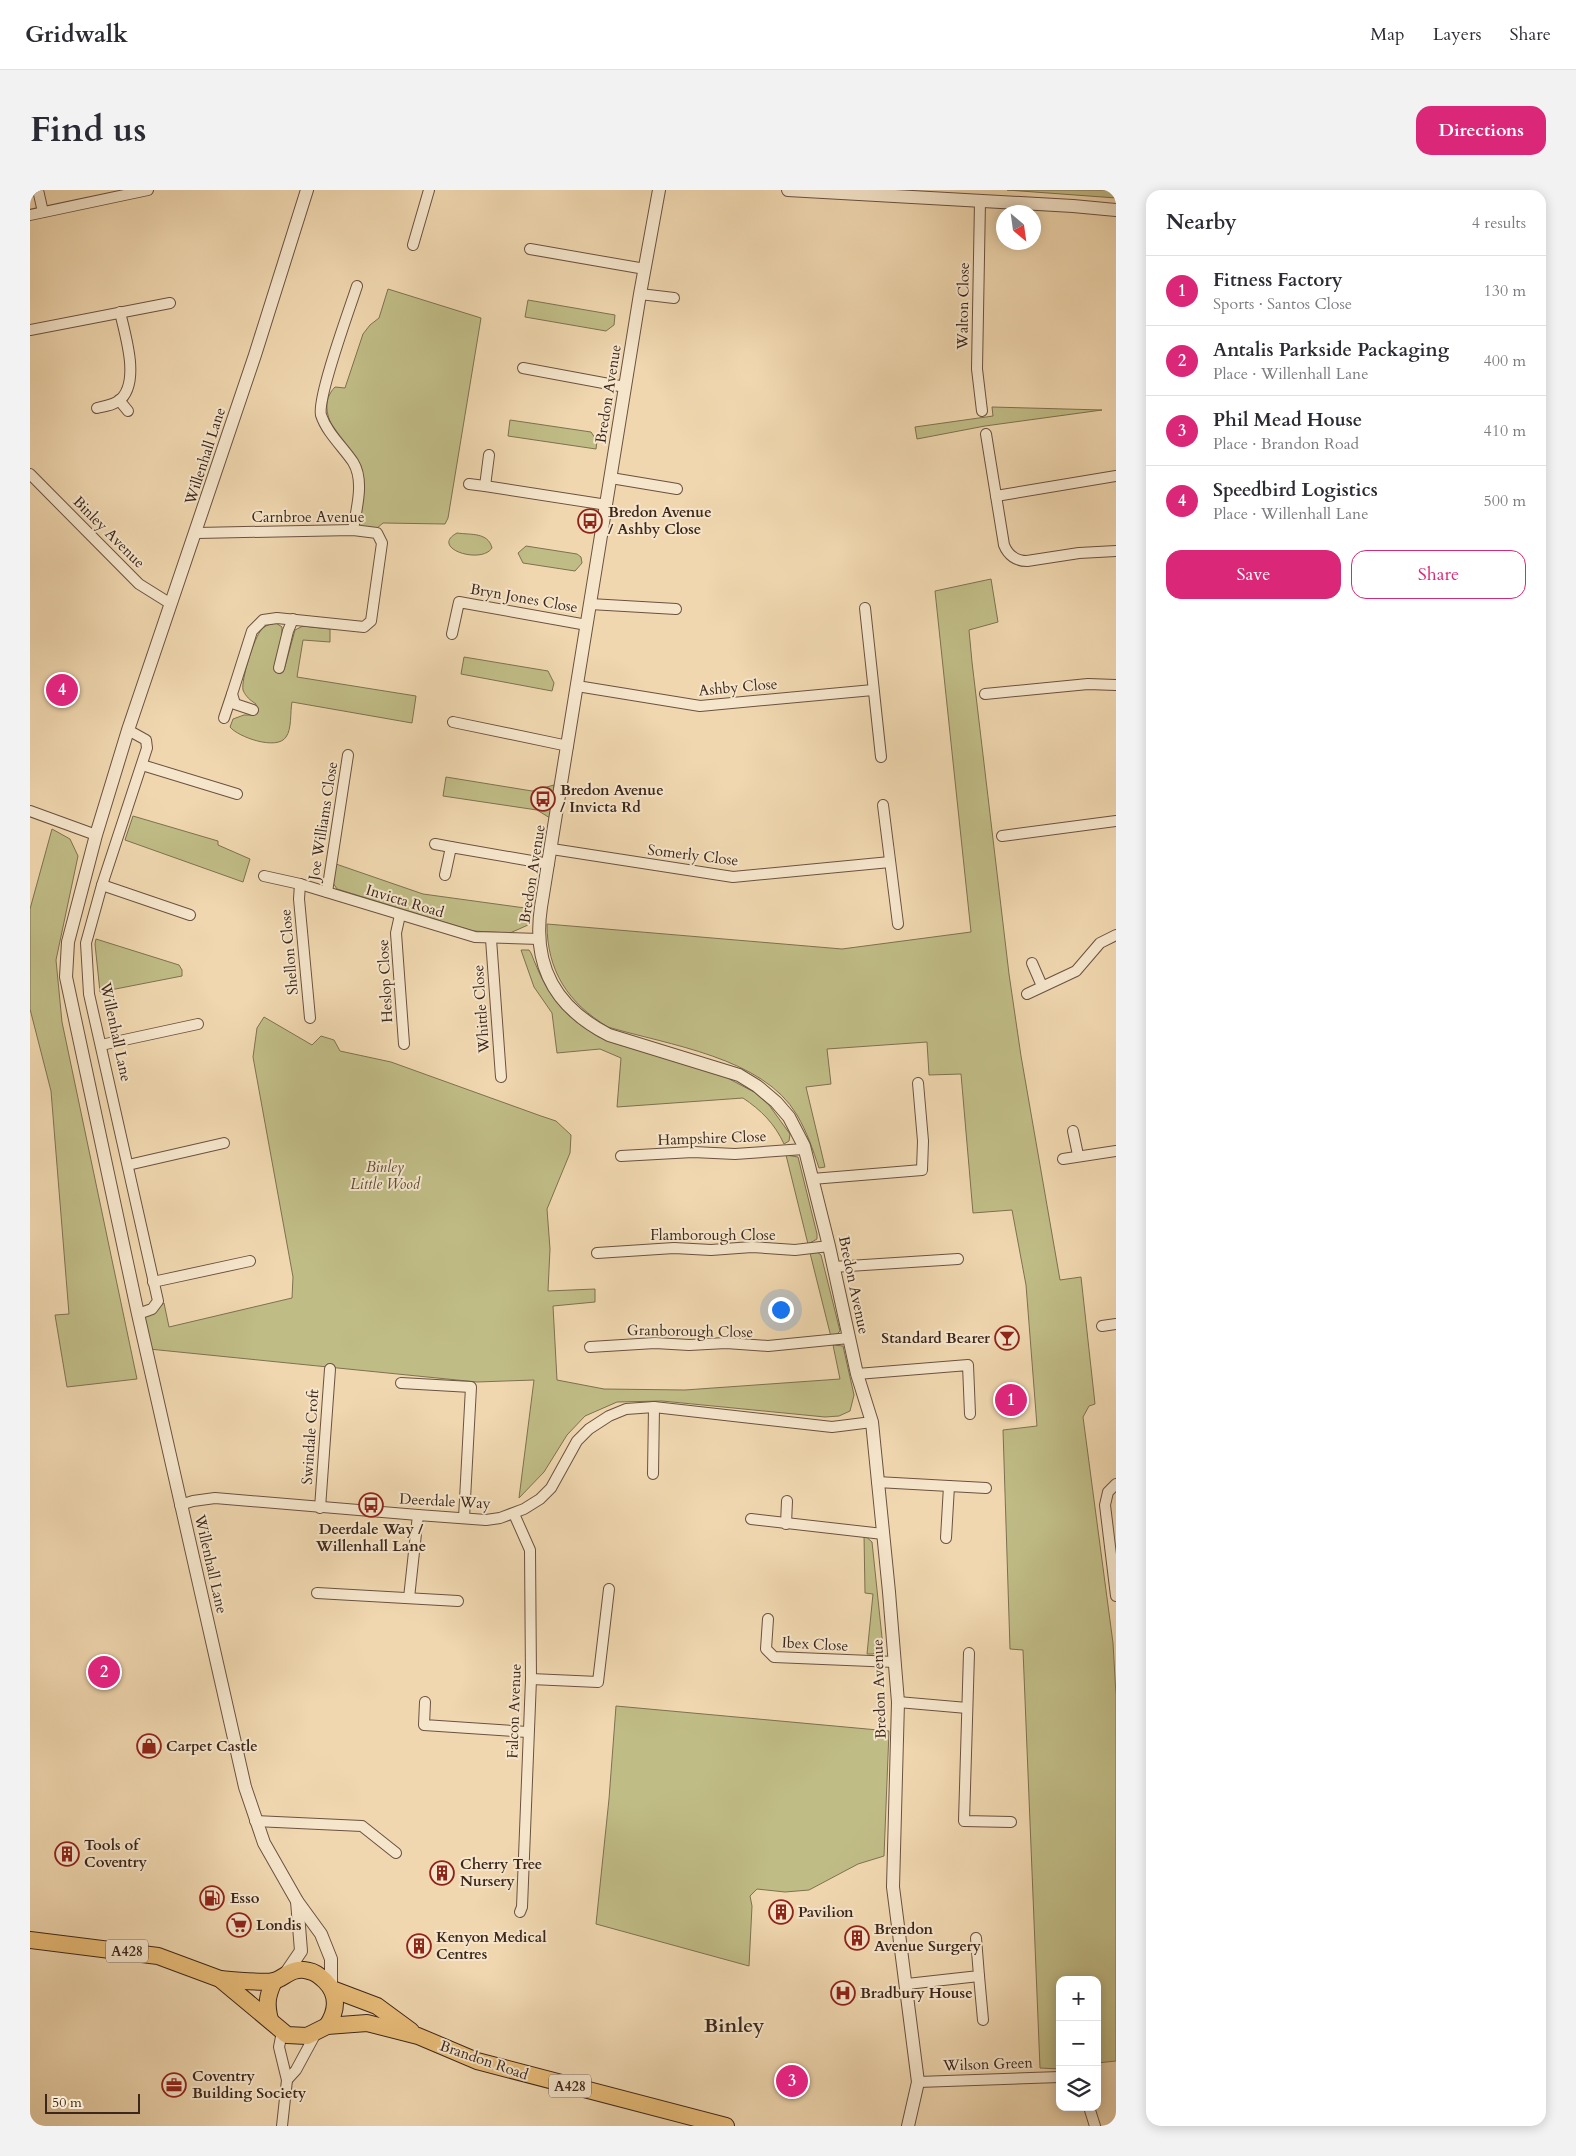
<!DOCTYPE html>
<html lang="en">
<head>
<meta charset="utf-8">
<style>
	:root { --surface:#fff; --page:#f2f2f3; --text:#2b2b33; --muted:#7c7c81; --line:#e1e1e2; --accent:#db2777 }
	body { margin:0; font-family:Cardo,serif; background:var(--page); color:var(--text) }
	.controls { position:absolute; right:15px; bottom:15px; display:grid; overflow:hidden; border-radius:10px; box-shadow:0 2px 12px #0003 }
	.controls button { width:45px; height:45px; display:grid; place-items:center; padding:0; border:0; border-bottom:1px solid var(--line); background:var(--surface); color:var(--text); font:25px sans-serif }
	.compass { position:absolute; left:966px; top:15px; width:45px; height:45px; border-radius:50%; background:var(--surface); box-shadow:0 2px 12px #0003; rotate:151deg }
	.scale { position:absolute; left:15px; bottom:12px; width:95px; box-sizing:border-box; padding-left:5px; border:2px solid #3d261b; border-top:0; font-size:14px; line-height:18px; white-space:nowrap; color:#3d261b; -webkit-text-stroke:4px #f5e5cb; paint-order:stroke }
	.you { position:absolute; left:750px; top:1119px; width:18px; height:18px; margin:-12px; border:4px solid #fff; border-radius:50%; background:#1a73e8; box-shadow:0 0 0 8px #1a73e833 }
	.badge { display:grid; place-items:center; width:32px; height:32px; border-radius:50%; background:var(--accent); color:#fff; font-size:16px; font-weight:700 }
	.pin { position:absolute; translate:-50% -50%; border:2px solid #fff; box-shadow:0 1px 5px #0006 }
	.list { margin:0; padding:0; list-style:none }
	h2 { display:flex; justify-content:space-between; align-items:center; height:65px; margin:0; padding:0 20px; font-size:21px }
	h2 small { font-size:16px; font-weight:400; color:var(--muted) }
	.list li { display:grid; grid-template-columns:32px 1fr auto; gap:15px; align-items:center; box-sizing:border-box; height:70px; padding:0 20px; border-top:1px solid var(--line) }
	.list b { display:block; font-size:19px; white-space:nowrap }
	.list p { margin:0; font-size:16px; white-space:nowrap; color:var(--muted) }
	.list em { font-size:16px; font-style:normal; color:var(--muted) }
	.actions { display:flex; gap:10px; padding:15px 20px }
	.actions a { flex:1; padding:11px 0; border:1px solid var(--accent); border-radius:15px; text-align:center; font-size:18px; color:var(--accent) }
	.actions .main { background:var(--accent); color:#fff }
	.icon { flex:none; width:28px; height:28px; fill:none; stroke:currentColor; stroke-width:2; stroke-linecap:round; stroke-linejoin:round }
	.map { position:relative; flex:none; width:1086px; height:1936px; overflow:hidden; border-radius:15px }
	header { display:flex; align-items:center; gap:30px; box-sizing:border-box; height:70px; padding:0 25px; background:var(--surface); border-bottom:1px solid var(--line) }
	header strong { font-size:24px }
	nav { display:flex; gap:28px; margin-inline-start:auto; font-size:18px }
	.intro { display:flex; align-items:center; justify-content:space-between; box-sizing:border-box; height:120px; padding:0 30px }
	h1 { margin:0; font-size:35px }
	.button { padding:12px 22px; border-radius:15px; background:var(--accent); color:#fff; font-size:18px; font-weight:700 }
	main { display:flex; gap:30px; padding:0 30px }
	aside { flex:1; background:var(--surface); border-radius:15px; box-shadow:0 2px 12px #0003 }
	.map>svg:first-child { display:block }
	.green { fill:#c0bc86; stroke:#7e7150 }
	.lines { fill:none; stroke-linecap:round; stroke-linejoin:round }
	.minor-casing { stroke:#6a5240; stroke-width:12 }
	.tertiary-casing { stroke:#6a5240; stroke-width:14 }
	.primary-casing { stroke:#3d261b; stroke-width:18 }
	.minor { stroke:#f5e5cb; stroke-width:10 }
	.tertiary { stroke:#f5e5cb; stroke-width:12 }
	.primary { stroke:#e8bc78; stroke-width:16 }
	.labels { text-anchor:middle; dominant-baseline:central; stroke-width:4; stroke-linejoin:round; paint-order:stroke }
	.shield { fill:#f5e5cb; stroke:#745f50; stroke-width:1 }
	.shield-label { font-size:14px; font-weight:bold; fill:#3d261b }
	.street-label { font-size:15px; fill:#3d261b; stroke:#f5e5cb }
	.poi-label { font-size:15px; font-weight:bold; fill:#3d261b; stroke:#f5e5cb; text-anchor:start }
	.park-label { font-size:15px; font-style:italic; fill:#5e4c36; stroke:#f5e5cb }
	.district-label { font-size:20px; font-weight:bold; fill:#3d261b; stroke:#f5e5cb }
</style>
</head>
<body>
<header>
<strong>Gridwalk</strong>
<nav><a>Map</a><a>Layers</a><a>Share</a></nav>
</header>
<div class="intro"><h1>Find us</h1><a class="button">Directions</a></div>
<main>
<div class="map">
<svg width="1086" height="1936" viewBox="0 0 1086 1936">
	<rect width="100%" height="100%" fill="#f0d7af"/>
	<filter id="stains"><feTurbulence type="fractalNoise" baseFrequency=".004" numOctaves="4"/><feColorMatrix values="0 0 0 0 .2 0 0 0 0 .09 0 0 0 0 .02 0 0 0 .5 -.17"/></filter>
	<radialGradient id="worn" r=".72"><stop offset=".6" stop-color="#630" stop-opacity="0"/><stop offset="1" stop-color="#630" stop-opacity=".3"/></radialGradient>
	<g class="green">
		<polygon points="977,0 1086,0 1086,8"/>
		<path d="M358,99l93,29 -33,200 -3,6 -62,-1 -7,6 -18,-2c1,-11 8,-41 4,-50 -9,-25 -53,-63 -27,-90l10,1 18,-54 7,-9 9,-7z"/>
		<polygon points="498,110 585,125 584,135 576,141 495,127"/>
		<polygon points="962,217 1072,220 955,236 887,249 885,237 963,226"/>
		<polygon points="480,230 561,242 567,251 566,259 478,246"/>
		<path d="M427,343c14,2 31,-1 35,15 -11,17 -63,0 -35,-15z"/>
		<polygon points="496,356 547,364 551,367 552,373 545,381 493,373 488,363"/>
		<path d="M961,389l7,43 -29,8 3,32 37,312 12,82 39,224 21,-3 14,127 -6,2 -6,11 30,226 3,52v366l-19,2v-83h-37v89l-20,-1 -17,-418 -13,-1 -7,-219 34,-4 -11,-141 -14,-75 -39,3 -12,-139 -32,1 -2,-33 -100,7 4,35 -25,3 19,80 -6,1c-6,-18 -12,-36 -22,-53 -34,-58 -129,-70 -189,-88 -40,-24 -61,-56 -61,-103l295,25 129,-17 -36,-341z"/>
		<path d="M246,433l6,4v9l-8,32 10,2 11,-40 8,-4 27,3v13l-27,-2 -6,37 119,19 -4,27 -120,-21c-2,10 0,27 -6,35 -9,14 -48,0 -56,-10l3,-8 11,-4h10l2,-11c-6,-4 -10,-7 -13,-14 -2,-10 11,-53 19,-61 4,-4 9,-5 14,-6z"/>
		<polygon points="434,467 518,481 524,493 522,501 431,484"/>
		<polygon points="416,587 502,601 524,595 520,628 507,620 413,606"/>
		<polygon points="103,626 188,651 188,655 220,669 213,692 95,650"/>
		<polygon points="22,639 40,649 48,666 26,770 32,832 107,1189 37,1197 25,1125 39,1124 21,901 0,819 0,719"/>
		<polygon points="306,674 393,704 495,718 499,729 498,735 480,743 443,741 307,699 303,693"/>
		<polygon points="66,749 149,775 152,780 152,786 70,802 65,754"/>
		<path d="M491,760h8l2,3c16,41 29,61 68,84l119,36 36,19 15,13 21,29 -1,7 -5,3c-9,-20 -23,-34 -41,-46l-126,9 4,-49 -21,-9 -43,4 -5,-40 -18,-26z"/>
		<polygon points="234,827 282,855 291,846 304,850 310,861 361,872 511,926 526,931 541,945 540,963 517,1019 520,1059 518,1101 565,1099 565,1112 523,1116 527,1190 574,1199 655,1200 810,1189 803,1155 813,1156 824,1205 820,1221 809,1226 795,1227 632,1211 587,1212 555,1226 537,1245 514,1282 489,1308 504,1190 447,1192 119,1159 114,1127 134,1113 139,1137 262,1108 263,1087 223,867 227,838"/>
		<polygon points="756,965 768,967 787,1044 787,1049 778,1054"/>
		<polygon points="787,1062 791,1065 810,1141 806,1145 801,1147 780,1063"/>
		<polygon points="834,1345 842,1352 853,1457 843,1464 837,1464 843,1404 835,1403"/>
		<polygon points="586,1516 859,1541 854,1666 828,1674 779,1700 755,1702 727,1699 720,1706 722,1716 719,1776 566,1734 579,1609"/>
	</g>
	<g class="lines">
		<g class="minor-casing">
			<g id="minor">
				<polyline points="8,0 13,22"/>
				<polyline points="950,11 947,179 952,221"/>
				<polyline points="0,25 118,0"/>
				<polyline points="383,55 399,0"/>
				<polyline points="500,59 615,79"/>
				<polyline points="610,104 644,108"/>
				<polyline points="0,140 140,113"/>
				<polyline points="493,178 595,197"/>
				<polyline points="89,210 98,221"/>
				<path d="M67,218c8,-2 18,-3 24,-9 19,-19 4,-64 -1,-87"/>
				<path d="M956,244l18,111c4,10 12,16 23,16l52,-8 37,-2"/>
				<polyline points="459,265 455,296 577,315"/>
				<polyline points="0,284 109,394 141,414"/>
				<polyline points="581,288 647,299"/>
				<polyline points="439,294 455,296"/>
				<polyline points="966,306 1086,286"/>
				<path d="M323,340c3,-20 12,-49 0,-68 -10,-15 -26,-29 -32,-47 -4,-18 29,-107 36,-129"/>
				<polyline points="167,343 323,340 347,343 352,353 341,431 334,437 247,428 233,430 222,441 202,504 205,514 223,520"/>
				<polyline points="560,414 646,419"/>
				<polyline points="835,418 851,567"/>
				<polyline points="422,444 429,412 557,435"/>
				<polyline points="249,478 258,441 263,429"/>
				<polyline points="547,496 670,516 843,500"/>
				<polyline points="955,504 1058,494 1086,495"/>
				<polyline points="194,528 202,504"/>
				<polyline points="423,532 538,556"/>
				<polyline points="98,540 116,550 117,558 72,695 56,753 59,804 128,1111 122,1119 108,1124"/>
				<polyline points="112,575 207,604"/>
				<polyline points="853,615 868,734"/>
				<polyline points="0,621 66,645"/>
				<polyline points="972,646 1086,631"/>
				<polyline points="405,654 421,657"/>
				<polyline points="522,659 703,687 860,672"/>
				<polyline points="415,685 421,657 519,674"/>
				<polyline points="234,686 270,694 445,747 509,749"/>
				<polyline points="270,694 269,709 280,828"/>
				<polyline points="72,695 160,725"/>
				<polyline points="297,702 318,565"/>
				<polyline points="370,725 366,743 374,854"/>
				<polyline points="461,749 471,887"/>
				<polyline points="1002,773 1012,796"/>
				<polyline points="997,804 1046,781 1070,753 1086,745"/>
				<polyline points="71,855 168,834"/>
				<polyline points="1043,941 1048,965"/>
				<polyline points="591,966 663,962 705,964 774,959"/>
				<polyline points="1033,969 1086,961"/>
				<polyline points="98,975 194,953"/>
				<polyline points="782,989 892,980 893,951 888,893"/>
				<polyline points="567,1063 644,1058 681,1060 722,1057 765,1060 799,1056"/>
				<polyline points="803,1077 928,1069"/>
				<polyline points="123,1092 220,1071"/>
				<polyline points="1072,1136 1086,1134"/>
				<polyline points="560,1157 625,1153 659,1155 696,1153 738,1156 819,1148"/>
				<polyline points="827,1184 938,1175 940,1224"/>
				<polyline points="371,1193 441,1197 434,1328"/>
				<polyline points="623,1284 624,1217"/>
				<polyline points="847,1292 919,1296 916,1348"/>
				<polyline points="1086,1294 1078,1302 1075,1315 1086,1406"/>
				<polyline points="919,1296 956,1298"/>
				<polyline points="150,1315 163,1311 185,1308 388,1325 456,1330 470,1328 494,1319 510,1309 521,1298 547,1251 559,1239 579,1226 596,1219 624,1217 802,1237 842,1232"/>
				<polyline points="290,1318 300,1179"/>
				<polyline points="484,1324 500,1360 501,1489 492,1717 490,1722"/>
				<polyline points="721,1329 853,1344"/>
				<polyline points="756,1334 757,1311"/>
				<polyline points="287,1403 428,1411"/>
				<polyline points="379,1408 388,1325"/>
				<polyline points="738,1429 736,1459 744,1467 865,1472"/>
				<polyline points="939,1463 934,1631 981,1632"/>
				<polyline points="501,1489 568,1492 579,1399"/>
				<polyline points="395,1512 394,1535 498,1542"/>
				<polyline points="868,1512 937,1518"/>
				<polyline points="225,1631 332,1636 366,1663"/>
				<polyline points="949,1786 953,1830"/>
				<polyline points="877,1794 949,1786 946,1748"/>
				<polyline points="257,1890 266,1880 286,1843"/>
				<polyline points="888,1892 1030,1887"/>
				<polyline points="1059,1917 1065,1936"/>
				<polyline points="252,1936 257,1890 249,1857 252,1842"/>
			</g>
		</g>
		<g class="tertiary-casing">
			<g id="tertiary">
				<polyline points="277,0 225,165 98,540 66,645 38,752 36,787 108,1124 215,1597 234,1653 267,1711 291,1744 301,1769 301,1797"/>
				<path d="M629,0l-19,104 -99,613c-9,60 15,101 68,128l130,40 18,11 19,16 13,15 15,29 25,100 28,128 15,48 17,170 9,110 -5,185 25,195 -10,44"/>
				<polyline points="758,0 1043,16 1086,20"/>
				<polyline points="256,1783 271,1761 267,1711"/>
			</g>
		</g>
		<g class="primary-casing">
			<g id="primary">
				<polyline points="0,1750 128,1766 190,1789 257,1845 277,1846 297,1836 337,1833 388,1846 447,1871 696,1936"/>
				<path d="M190,1789c11,1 45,4 54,2 11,-3 18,-15 35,-10 6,1 12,6 16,10 14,14 12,30 2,45"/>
				<polyline points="302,1799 347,1816 381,1841"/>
				<path d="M240,1830c-4,-16 -3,-24 4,-39"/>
			</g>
		</g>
		<use href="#minor" class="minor"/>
		<use href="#tertiary" class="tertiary"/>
		<use href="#primary" class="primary"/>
	</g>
	<defs>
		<g id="bus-ring" transform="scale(1.25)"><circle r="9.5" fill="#f5e5cb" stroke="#8f2418" stroke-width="1.5"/><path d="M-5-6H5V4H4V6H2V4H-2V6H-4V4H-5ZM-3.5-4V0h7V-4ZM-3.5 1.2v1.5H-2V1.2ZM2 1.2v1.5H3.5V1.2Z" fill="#8f2418"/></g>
		<g id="bar-ring" transform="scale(1.25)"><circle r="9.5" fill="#f5e5cb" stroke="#8f2418" stroke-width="1.5"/><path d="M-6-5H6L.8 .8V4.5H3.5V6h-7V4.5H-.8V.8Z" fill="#8f2418"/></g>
		<g id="shop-ring" transform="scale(1.25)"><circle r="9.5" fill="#f5e5cb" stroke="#8f2418" stroke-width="1.5"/><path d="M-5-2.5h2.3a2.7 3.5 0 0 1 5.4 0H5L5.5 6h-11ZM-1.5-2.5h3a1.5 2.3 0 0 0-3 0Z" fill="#8f2418"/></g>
		<g id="building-ring" transform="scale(1.25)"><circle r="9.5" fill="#f5e5cb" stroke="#8f2418" stroke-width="1.5"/><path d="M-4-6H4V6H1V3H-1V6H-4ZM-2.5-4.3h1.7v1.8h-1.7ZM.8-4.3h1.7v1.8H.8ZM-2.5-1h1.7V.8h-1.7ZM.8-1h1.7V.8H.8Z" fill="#8f2418"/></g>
		<g id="fuel-ring" transform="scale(1.25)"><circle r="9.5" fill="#f5e5cb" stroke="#8f2418" stroke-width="1.5"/><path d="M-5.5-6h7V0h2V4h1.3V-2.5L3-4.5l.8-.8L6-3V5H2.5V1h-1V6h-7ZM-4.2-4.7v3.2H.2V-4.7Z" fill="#8f2418"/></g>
		<g id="supermarket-ring" transform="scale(1.25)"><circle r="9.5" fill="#f5e5cb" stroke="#8f2418" stroke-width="1.5"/><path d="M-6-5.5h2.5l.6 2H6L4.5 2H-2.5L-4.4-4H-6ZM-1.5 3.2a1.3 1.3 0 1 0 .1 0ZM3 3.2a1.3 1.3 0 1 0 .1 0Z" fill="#8f2418"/></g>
		<g id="hospital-ring" transform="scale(1.25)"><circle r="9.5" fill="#f5e5cb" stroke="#8f2418" stroke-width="1.5"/><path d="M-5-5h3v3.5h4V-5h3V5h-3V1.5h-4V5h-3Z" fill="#8f2418"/></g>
		<g id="office-ring" transform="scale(1.25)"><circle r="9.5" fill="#f5e5cb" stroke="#8f2418" stroke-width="1.5"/><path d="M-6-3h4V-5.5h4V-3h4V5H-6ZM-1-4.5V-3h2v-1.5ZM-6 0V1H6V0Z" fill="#8f2418"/></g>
	</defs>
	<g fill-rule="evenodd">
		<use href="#bus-ring" x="560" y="331"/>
		<use href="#bus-ring" x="513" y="609"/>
		<use href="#bar-ring" x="977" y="1148"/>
		<use href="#bus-ring" x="341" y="1315"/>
		<use href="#shop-ring" x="119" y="1556"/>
		<use href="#building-ring" x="37" y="1664"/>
		<use href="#building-ring" x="412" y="1683"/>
		<use href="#fuel-ring" x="182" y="1708"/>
		<use href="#building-ring" x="751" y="1722"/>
		<use href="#supermarket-ring" x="209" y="1735"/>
		<use href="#building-ring" x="827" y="1748"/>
		<use href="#building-ring" x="389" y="1756"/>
		<use href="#hospital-ring" x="813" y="1803"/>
		<use href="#office-ring" x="144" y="1895"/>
	</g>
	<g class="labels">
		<g class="shield">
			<rect x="76" y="1749.5" width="42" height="23" rx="4"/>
			<rect x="519" y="1884.5" width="42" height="23" rx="4"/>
		</g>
		<g class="shield-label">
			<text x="97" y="1761">A428</text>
			<text x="540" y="1896">A428</text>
		</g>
		<g class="street-label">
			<text transform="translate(933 116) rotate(-89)">Walton Close</text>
			<text transform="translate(578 204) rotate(-81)">Bredon Avenue</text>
			<text transform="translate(175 266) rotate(-72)">Willenhall Lane</text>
			<text x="278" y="327">Carnbroe Avenue</text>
			<text transform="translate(79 342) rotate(45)">Binley Avenue</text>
			<text transform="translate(494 408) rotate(10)">Bryn Jones Close</text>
			<text transform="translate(708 497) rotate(-5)">Ashby Close</text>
			<text transform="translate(293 631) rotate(-81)">Joe Williams Close</text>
			<text transform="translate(663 665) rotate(7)">Somerly Close</text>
			<text transform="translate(502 684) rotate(-81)">Bredon Avenue</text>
			<text transform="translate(375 711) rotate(17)">Invicta Road</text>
			<text transform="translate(259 762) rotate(-95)">Shellon Close</text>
			<text transform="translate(355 791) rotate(-93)">Heslop Close</text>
			<text transform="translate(451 819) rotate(-94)">Whittle Close</text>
			<text transform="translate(86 842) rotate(78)">Willenhall Lane</text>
			<text transform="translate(682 948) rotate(-2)">Hampshire Close</text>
			<text x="683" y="1045">Flamborough Close</text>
			<text transform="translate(824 1095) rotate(78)">Bredon Avenue</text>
			<text transform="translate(660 1141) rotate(1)">Granborough Close</text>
			<text transform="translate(280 1247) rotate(-86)">Swindale Croft</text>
			<text transform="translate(415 1311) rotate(3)">Deerdale Way</text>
			<text transform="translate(181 1374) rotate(77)">Willenhall Lane</text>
			<text transform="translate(785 1454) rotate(3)">Ibex Close</text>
			<text transform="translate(849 1499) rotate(-92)">Bredon Avenue</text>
			<text transform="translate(484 1521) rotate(-88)">Falcon Avenue</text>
			<text transform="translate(454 1870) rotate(19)">Brandon Road</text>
			<text transform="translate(958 1874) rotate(-2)">Wilson Green</text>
		</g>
		<g class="poi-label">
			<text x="578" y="322">Bredon Avenue<tspan x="578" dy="17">/ Ashby Close</tspan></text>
			<text x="530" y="600">Bredon Avenue<tspan x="530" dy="17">/ Invicta Rd</tspan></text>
			<text x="960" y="1148" text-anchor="end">Standard Bearer</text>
			<text x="341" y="1339" text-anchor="middle">Deerdale Way /<tspan x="341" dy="17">Willenhall Lane</tspan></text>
			<text x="136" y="1556">Carpet Castle</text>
			<text x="54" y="1655">Tools of<tspan x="54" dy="17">Coventry</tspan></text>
			<text x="430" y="1674">Cherry Tree<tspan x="430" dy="17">Nursery</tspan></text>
			<text x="200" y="1708">Esso</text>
			<text x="768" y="1722">Pavilion</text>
			<text x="226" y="1735">Londis</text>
			<text x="844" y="1739">Brendon<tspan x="844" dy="17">Avenue Surgery</tspan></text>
			<text x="406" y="1747">Kenyon Medical<tspan x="406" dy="17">Centres</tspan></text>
			<text x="830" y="1803">Bradbury House</text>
			<text x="162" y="1886">Coventry<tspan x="162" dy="17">Building Society</tspan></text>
		</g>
		<g class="park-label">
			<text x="355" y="977">Binley<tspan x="355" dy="17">Little Wood</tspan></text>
		</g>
		<g class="district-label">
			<text x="704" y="1835">Binley</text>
		</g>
	</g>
	<rect width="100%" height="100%" filter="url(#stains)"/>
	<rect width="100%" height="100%" fill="url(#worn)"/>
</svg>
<div class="controls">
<button>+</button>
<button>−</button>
<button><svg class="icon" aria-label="layers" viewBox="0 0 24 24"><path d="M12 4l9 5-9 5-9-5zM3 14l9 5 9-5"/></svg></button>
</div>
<svg class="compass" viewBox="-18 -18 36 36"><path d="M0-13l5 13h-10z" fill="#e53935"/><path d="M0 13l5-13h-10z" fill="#7c7c81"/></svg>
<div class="scale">50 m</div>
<div class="you"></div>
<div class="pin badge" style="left:981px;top:1210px">1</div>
<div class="pin badge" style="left:74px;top:1482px">2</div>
<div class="pin badge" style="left:762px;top:1891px">3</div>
<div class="pin badge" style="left:32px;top:500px">4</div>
</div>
<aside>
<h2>Nearby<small>4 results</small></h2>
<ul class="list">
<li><span class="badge">1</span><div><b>Fitness Factory</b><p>Sports · Santos Close</p></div><em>130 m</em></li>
<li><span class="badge">2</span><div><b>Antalis Parkside Packaging</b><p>Place · Willenhall Lane</p></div><em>400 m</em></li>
<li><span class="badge">3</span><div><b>Phil Mead House</b><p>Place · Brandon Road</p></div><em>410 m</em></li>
<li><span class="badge">4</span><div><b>Speedbird Logistics</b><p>Place · Willenhall Lane</p></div><em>500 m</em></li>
</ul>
<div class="actions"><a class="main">Save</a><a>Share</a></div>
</aside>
</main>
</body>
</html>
